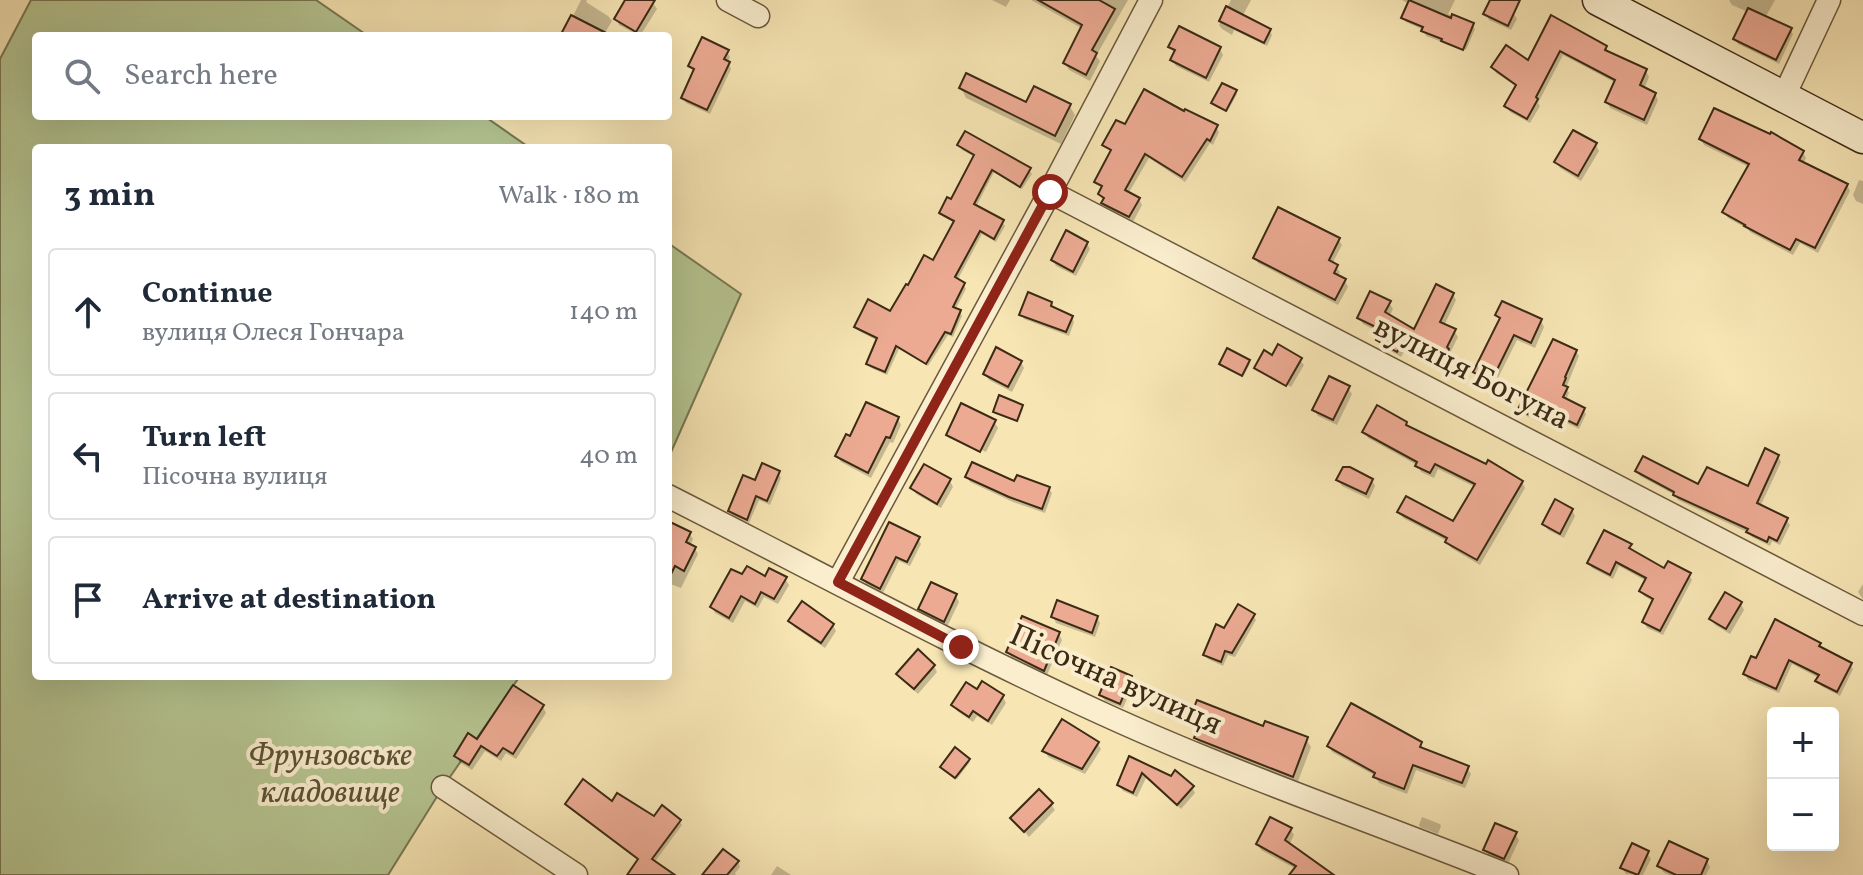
<!DOCTYPE html>
<html lang="en">
<head>
<meta charset="utf-8">
<style>
	:root { --surface:#fff; --page:#f2f2f3; --text:#1f2937; --muted:#747a83; --line:#e0e1e3 }
	body { margin:0; font-family:Vollkorn,serif; background:var(--page); color:var(--text) }
	.controls { position:absolute; right:24px; bottom:24px; display:grid; overflow:hidden; border-radius:8px; box-shadow:0 8px 32px #0002 }
	.controls button { width:72px; height:72px; display:grid; place-items:center; padding:0; border:0; border-bottom:2px solid var(--line); background:var(--surface); color:var(--text); font:40px sans-serif }
	.stop { position:absolute; width:24px; height:24px; margin:-18px; border:6px solid #8f2418; border-radius:50%; background:#fff }
	.stop.end { background:#8f2418; border-color:#fff; box-shadow:0 2px 8px #0008 }
	.list { margin:0; padding:0; list-style:none }
	h2 { display:flex; justify-content:space-between; align-items:center; height:104px; margin:0; padding:0 32px; font-size:34px }
	h2 small { font-size:26px; font-weight:400; color:var(--muted) }
	.list li { display:grid; grid-template-columns:52px 1fr auto; gap:24px; align-items:center; box-sizing:border-box; height:128px; margin:0 16px 16px; padding:0 16px; border:2px solid var(--line); border-radius:8px }
	.list b { display:block; font-size:30px; white-space:nowrap }
	.list p { margin:0; font-size:26px; white-space:nowrap; color:var(--muted) }
	.list em { font-size:26px; font-style:normal; color:var(--muted) }
	.icon { flex:none; width:44px; height:44px; fill:none; stroke:currentColor; stroke-width:2; stroke-linecap:round; stroke-linejoin:round }
	.map { position:relative; flex:none; width:1863px; height:875px; overflow:hidden }
	.search { position:absolute; background:var(--surface); box-shadow:0 8px 32px #0002; left:32px; top:32px; width:640px; height:88px; display:flex; align-items:center; gap:20px; box-sizing:border-box; padding:0 28px; border-radius:8px; color:var(--muted); font-size:30px }
	.panel { position:absolute; background:var(--surface); box-shadow:0 8px 32px #0002; left:32px; top:144px; width:640px; height:536px; border-radius:8px }
	.map>svg:first-child { display:block }
	.green { fill:#b6c692; stroke:#787853; stroke-width:2 }
	.shadow { fill:#0003 }
	.building { fill:#ecaa93; stroke:#3b2a14; stroke-width:2 }
	.lines { fill:none; stroke-linecap:round; stroke-linejoin:round }
	.street-casing { stroke:#6a593c; stroke-width:25 }
	.secondary-casing { stroke:#3b2a14; stroke-width:33 }
	.street { stroke:#faeece; stroke-width:22 }
	.secondary { stroke:#faeece; stroke-width:30 }
	.route { stroke:#8f2418; stroke-width:10 }
	.labels { text-anchor:middle; dominant-baseline:central; stroke-width:8; stroke-linejoin:round; paint-order:stroke }
	.street-label { font-size:32px; fill:#3b2a14; stroke:#faeece }
	.park-label { font-size:32px; font-style:italic; fill:#5a5134; stroke:#faeece }
</style>
</head>
<body>
<div class="map">
<svg width="1863" height="875" viewBox="0 0 1863 875">
	<rect width="100%" height="100%" fill="#f7e5b4"/>
	<filter id="stains"><feTurbulence type="fractalNoise" baseFrequency=".0025" numOctaves="4"/><feColorMatrix values="0 0 0 0 .2 0 0 0 0 .09 0 0 0 0 .02 0 0 0 .5 -.17"/></filter>
	<radialGradient id="worn" r=".72"><stop offset=".6" stop-color="#630" stop-opacity="0"/><stop offset="1" stop-color="#630" stop-opacity=".3"/></radialGradient>
	<g class="green">
		<polygon points="31,0 316,0 368,36 36,36 36,116 484,116 530,148 36,148 36,676 520,676 443,787 388,875 0,875 0,59"/>
		<polygon points="668,243 741,294 668,459"/>
	</g>
	<g class="shadow">
		<polygon points="581,0 587,0 586,2 608,16 612,21 603,36 567,36 565,32"/>
		<polygon points="627,0 648,0 653,3 657,9 640,36 619,25 616,19"/>
		<polygon points="992,0 1010,0 1006,7"/>
		<polygon points="1031,0 1128,0 1096,56 1100,61 1090,81 1069,70 1065,63 1083,29"/>
		<polygon points="1231,0 1251,0 1242,17 1269,30 1272,35 1267,46 1234,30 1232,35 1222,29 1219,25"/>
		<polygon points="1402,0 1455,0 1448,14 1472,25 1475,29 1466,50 1442,40 1442,42 1426,36 1424,30 1406,22 1403,18 1409,4"/>
		<polygon points="1492,0 1518,0 1520,2 1514,14 1517,19 1511,30 1489,20 1486,14"/>
		<polygon points="1729,0 1775,0 1765,18 1790,29 1793,34 1779,64 1738,44 1735,39 1748,12 1732,5"/>
		<polygon points="1552,17 1606,48 1610,54 1646,71 1649,77 1644,89 1655,94 1658,100 1647,125 1610,108 1607,102 1616,83 1563,55 1538,103 1540,106 1530,123 1510,112 1507,106 1517,87 1496,73 1493,67 1529,63"/>
		<polygon points="1170,47 1220,49 1223,55 1209,82 1176,66 1172,60 1175,54"/>
		<polygon points="727,52 730,57 728,62 731,69 710,114 686,103 683,98 694,71 691,66"/>
		<polygon points="961,88 1027,105 1069,105 1075,115 1061,144 966,98"/>
		<polygon points="1235,92 1237,94 1227,112 1215,106 1214,103"/>
		<polygon points="1126,126 1216,127 1219,132 1213,145 1210,143 1185,182 1149,158 1128,194 1139,199 1142,205 1133,222 1106,208 1100,194 1103,189 1099,187 1110,193 1096,182 1112,153 1105,145"/>
		<polygon points="1701,139 1803,152 1806,158 1803,164 1847,185 1850,191 1818,253 1800,243 1793,255 1750,232 1748,229 1728,218 1724,212 1749,167 1704,145"/>
		<polygon points="959,145 1029,170 1032,174 1022,189 994,172 976,207 1002,222 1005,226 996,242 982,234 957,281 964,285 966,289 955,310 960,312 962,316 953,337 948,335 928,366 899,349 887,375 871,368 868,364 878,341 859,331 856,327 891,314 934,262 955,223 944,217 941,213 952,202 975,157 962,150"/>
		<polygon points="1596,145 1599,151 1581,181 1560,168 1556,162"/>
		<polygon points="1859,180 1863,181 1863,204 1856,201 1853,195"/>
		<polygon points="1338,239 1342,245 1332,264 1336,267 1340,272 1338,276 1345,281 1348,287 1338,305 1258,263 1255,258"/>
		<polygon points="1087,243 1090,249 1076,276 1056,266 1053,260"/>
		<polygon points="1453,294 1456,300 1444,326 1454,331 1458,337 1450,353 1451,356 1446,366 1407,346 1401,357 1382,346 1379,340 1382,334 1363,324 1359,318 1389,303 1393,309 1389,317 1415,332"/>
		<polygon points="1051,303 1054,308 1072,318 1074,322 1069,336 1024,319 1022,314"/>
		<polygon points="1497,315 1541,321 1544,327 1535,348 1517,340 1494,386 1479,378 1475,372 1501,321"/>
		<polygon points="1576,351 1579,356 1566,388 1569,393 1566,400 1583,409 1586,414 1579,429 1547,413 1542,424 1523,414 1520,409"/>
		<polygon points="1273,357 1300,360 1304,365 1291,387 1258,368 1258,372 1256,368"/>
		<polygon points="1249,361 1250,364 1243,377 1221,364"/>
		<polygon points="1021,362 1024,368 1012,392 989,380 985,374"/>
		<polygon points="1348,388 1352,394 1337,425 1318,416 1314,410"/>
		<polygon points="1022,407 1023,409 1018,422 996,414 995,411"/>
		<polygon points="898,419 901,425 893,443 890,442 871,478 841,462 837,456"/>
		<polygon points="994,422 998,428 986,452 950,435 950,439 948,435"/>
		<polygon points="1406,423 1409,429 1522,482 1525,488 1480,565 1451,548 1447,541 1403,518 1399,512 1454,524 1475,487 1438,469 1434,478 1421,472 1417,465 1368,438 1365,432"/>
		<polygon points="1778,456 1781,462 1760,507 1787,520 1790,525 1780,545 1772,541 1770,546 1752,537 1749,533 1678,500 1675,495 1640,476 1637,471 1699,487 1749,488"/>
		<polygon points="778,473 781,478 770,505 759,500 749,523 733,516 730,511"/>
		<polygon points="967,477 1049,489 1052,493 1045,513 1013,502 970,482"/>
		<polygon points="1338,480 1372,480 1375,486 1369,499 1342,486"/>
		<polygon points="950,481 953,487 941,508 916,494 913,488"/>
		<polygon points="1572,510 1575,516 1564,538 1548,530 1544,524"/>
		<polygon points="668,523 690,534 693,539 690,546 695,549 698,554 681,588 668,583"/>
		<polygon points="918,539 921,544 910,566 899,561 883,593 866,584 863,579"/>
		<polygon points="1630,546 1634,551 1665,571 1689,575 1692,580 1663,635 1647,628 1644,622 1654,602 1644,596 1641,591 1646,581 1619,566 1613,579 1592,568 1589,563"/>
		<polygon points="765,578 785,579 789,585 778,604 764,597 758,608 745,601 733,623 715,613 712,607"/>
		<polygon points="1863,584 1863,599 1858,592"/>
		<polygon points="956,596 959,602 947,627 924,615 921,609"/>
		<polygon points="1741,604 1744,610 1730,634 1715,625 1711,619"/>
		<polygon points="1253,615 1256,620 1235,657 1228,655 1223,666 1208,659 1205,655 1225,630"/>
		<polygon points="1053,617 1097,617 1100,623 1095,637 1056,623"/>
		<polygon points="791,621 833,625 836,631 825,648 794,627"/>
		<polygon points="1059,634 1062,640 1047,675 1012,658 1008,652"/>
		<polygon points="1820,645 1823,650 1850,664 1853,669 1840,696 1821,686 1818,681 1819,678 1792,664 1779,693 1748,680 1745,674"/>
		<polygon points="934,666 937,672 918,694 902,680 899,674"/>
		<polygon points="1130,677 1134,683 1123,708 1105,701 1101,695"/>
		<polygon points="1003,697 1006,703 992,725 977,716 973,722 957,711 953,705"/>
		<polygon points="543,707 546,713 516,759 506,753 501,761 485,751 472,770 459,762 456,756 477,742"/>
		<polygon points="1191,720 1264,729 1306,739 1311,747 1297,784 1200,746 1196,738 1199,730 1196,728"/>
		<polygon points="1097,743 1101,749 1085,774 1048,757 1045,751"/>
		<polygon points="1420,744 1424,749 1467,768 1471,774 1465,788 1416,770 1407,794 1379,783 1374,775 1332,752 1329,746"/>
		<polygon points="1130,758 1192,787 1195,793 1181,809 1146,778 1137,797 1123,791 1119,785"/>
		<polygon points="968,760 970,762 957,779 944,769"/>
		<polygon points="613,803 654,819 679,821 682,825 654,863 668,875 634,875 639,861 569,808 567,804"/>
		<polygon points="1051,804 1055,810 1029,837 1013,818"/>
		<polygon points="1422,817 1440,824 1441,826 1438,834 1420,827 1419,825"/>
		<polygon points="1290,829 1294,835 1289,845 1330,875 1292,875 1296,869 1261,850 1258,844"/>
		<polygon points="1515,834 1519,840 1508,864 1489,856 1485,850"/>
		<polygon points="1647,853 1651,859 1643,875 1626,874 1622,868"/>
		<polygon points="1707,861 1710,867 1706,875 1669,875 1663,872 1660,866"/>
		<polygon points="738,862 740,867 735,873 736,875 704,875"/>
		<polygon points="777,866 791,875 771,875"/>
	</g>
	<g class="building">
		<polygon points="625,0 655,0 636,32 614,19"/>
		<polygon points="1038,0 1099,0 1115,9 1092,50 1097,53 1086,75 1063,63 1082,25"/>
		<polygon points="1409,0 1451,18 1452,14 1474,23 1463,50 1441,41 1442,39 1421,31 1423,27 1401,18"/>
		<polygon points="1490,0 1520,0 1508,26 1483,14"/>
		<polygon points="1226,6 1271,29 1264,43 1219,21"/>
		<polygon points="1748,8 1792,28 1776,60 1733,39"/>
		<polygon points="571,15 612,36 560,36"/>
		<polygon points="1551,15 1607,46 1605,50 1647,69 1640,85 1656,93 1644,120 1605,102 1615,80 1560,51 1536,97 1538,99 1527,119 1504,106 1516,85 1491,67 1506,45 1528,60"/>
		<polygon points="1179,26 1221,47 1206,78 1170,60 1175,50 1168,47"/>
		<polygon points="702,37 729,50 724,59 730,62 707,110 681,98 694,69 688,66"/>
		<polygon points="966,73 1026,102 1034,86 1071,104 1055,136 959,88"/>
		<polygon points="1222,83 1237,90 1226,111 1211,103"/>
		<polygon points="1144,89 1184,111 1185,109 1218,125 1210,141 1207,139 1182,177 1145,154 1125,190 1140,198 1129,217 1101,203 1104,198 1098,194 1102,186 1094,182 1111,150 1102,145 1116,120 1125,124"/>
		<polygon points="1714,108 1770,134 1771,132 1804,151 1799,160 1848,184 1815,248 1796,239 1790,250 1744,226 1745,225 1722,212 1749,164 1699,139"/>
		<polygon points="1573,130 1597,143 1578,176 1554,162"/>
		<polygon points="965,131 1031,168 1020,187 992,170 974,204 1004,220 994,239 980,231 955,277 965,283 953,307 961,310 951,334 945,332 926,364 896,346 885,372 866,364 877,338 854,327 868,299 890,311 906,284 908,285 924,255 933,260 954,221 939,213 947,197 951,199 974,155 957,145"/>
		<polygon points="1278,207 1340,238 1329,260 1338,265 1334,273 1346,279 1335,300 1253,258"/>
		<polygon points="1066,230 1088,242 1073,272 1051,260"/>
		<polygon points="1436,284 1454,293 1440,322 1456,329 1447,347 1449,349 1443,361 1403,341 1397,352 1376,340 1382,330 1357,318 1370,291 1391,301 1385,312 1414,329"/>
		<polygon points="1028,292 1052,302 1051,306 1073,316 1066,332 1019,315"/>
		<polygon points="1502,301 1542,319 1531,343 1514,335 1491,382 1473,372 1500,318 1495,315"/>
		<polygon points="1553,339 1577,350 1565,377 1566,378 1563,385 1568,387 1563,397 1585,408 1577,425 1544,409 1539,420 1518,409"/>
		<polygon points="1278,344 1302,358 1286,386 1254,368 1264,350 1272,355"/>
		<polygon points="996,347 1022,361 1008,387 983,374"/>
		<polygon points="1227,348 1250,360 1242,376 1219,364"/>
		<polygon points="1329,376 1350,386 1333,420 1312,410"/>
		<polygon points="999,395 1023,405 1017,421 993,412"/>
		<polygon points="866,402 899,417 890,438 886,437 868,473 835,456 846,434 850,436"/>
		<polygon points="961,403 996,420 980,452 946,435"/>
		<polygon points="1377,405 1407,422 1406,425 1486,464 1488,460 1523,481 1477,560 1445,542 1447,538 1397,512 1406,496 1453,521 1475,484 1435,464 1430,473 1415,466 1417,462 1362,432"/>
		<polygon points="1765,448 1779,455 1757,503 1788,518 1777,541 1769,537 1767,542 1746,532 1748,529 1673,495 1674,492 1635,471 1643,456 1698,484 1707,467 1748,486"/>
		<polygon points="972,462 1014,481 1017,475 1050,487 1042,509 1009,497 965,477"/>
		<polygon points="762,463 780,471 767,501 756,496 747,520 728,511 743,475 755,480"/>
		<polygon points="924,464 951,479 937,504 910,488"/>
		<polygon points="1343,467 1350,467 1373,479 1366,494 1336,480"/>
		<polygon points="1555,499 1573,509 1560,534 1542,524"/>
		<polygon points="668,521 691,532 686,542 696,547 684,571 675,566 668,580"/>
		<polygon points="889,522 920,537 907,562 896,557 880,589 861,579"/>
		<polygon points="1604,530 1632,544 1629,548 1664,568 1668,561 1691,573 1660,631 1642,622 1653,599 1639,591 1646,578 1616,562 1610,575 1587,563"/>
		<polygon points="747,566 765,576 769,568 787,577 774,599 761,592 755,604 741,596 729,618 710,607 731,569 742,574"/>
		<polygon points="931,582 957,594 944,622 918,609"/>
		<polygon points="1725,592 1742,602 1726,629 1709,619"/>
		<polygon points="1057,600 1098,616 1092,633 1051,617"/>
		<polygon points="802,601 834,624 821,643 788,621"/>
		<polygon points="1238,604 1255,614 1232,653 1225,651 1221,662 1203,655 1216,624 1224,628"/>
		<polygon points="1022,616 1060,632 1044,671 1006,652"/>
		<polygon points="1775,619 1821,643 1819,646 1852,663 1837,692 1815,681 1819,675 1789,660 1776,689 1743,674 1751,656 1756,658"/>
		<polygon points="918,649 935,665 914,689 896,674"/>
		<polygon points="1111,667 1132,676 1120,704 1099,695"/>
		<polygon points="982,681 1004,695 988,721 973,711 969,717 951,705 966,682 977,689"/>
		<polygon points="513,685 544,705 513,754 503,748 497,756 481,746 469,765 454,756 468,733 477,739"/>
		<polygon points="1197,700 1263,726 1265,721 1308,737 1293,777 1194,738 1199,725 1189,720"/>
		<polygon points="1351,703 1422,742 1420,747 1469,766 1462,783 1413,765 1404,789 1373,777 1375,773 1327,746"/>
		<polygon points="1062,719 1099,742 1082,769 1042,751"/>
		<polygon points="955,747 970,759 955,778 940,767"/>
		<polygon points="1129,756 1171,776 1175,770 1194,786 1177,805 1142,773 1133,793 1117,785"/>
		<polygon points="583,779 612,801 617,793 654,816 662,805 681,820 652,859 675,875 627,875 638,859 565,804"/>
		<polygon points="1039,789 1053,803 1024,832 1010,818"/>
		<polygon points="1270,817 1292,828 1285,840 1334,875 1289,875 1296,866 1256,844"/>
		<polygon points="1495,823 1517,832 1504,859 1483,850"/>
		<polygon points="1669,841 1708,859 1701,875 1676,875 1657,866"/>
		<polygon points="1632,843 1649,851 1638,875 1620,868"/>
		<polygon points="723,849 739,861 727,875 702,875"/>
	</g>
	<g class="lines">
		<g class="street-casing">
			<g id="street">
				<polyline points="728,0 758,16"/>
				<polyline points="1784,96 1829,0"/>
				<polyline points="1050,192 1863,614"/>
				<path d="M668,496c144,73 286,150 433,217 133,61 271,108 406,162"/>
				<polyline points="838,582 1050,192 1151,0"/>
				<polyline points="443,787 576,875"/>
			</g>
		</g>
		<g class="secondary-casing">
			<polyline id="secondary" points="1598,0 1863,138"/>
		</g>
		<use href="#street" class="street"/>
		<use href="#secondary" class="secondary"/>
	</g>
	<g class="lines">
		<polyline class="route" points="961,647 838,582 1050,192"/>
	</g>
	<g class="labels">
		<g class="street-label">
			<text transform="translate(1471 374) rotate(27)">вулиця Богуна</text>
			<text transform="translate(1115 681) rotate(24)">Пісочна вулиця</text>
		</g>
		<g class="park-label">
			<text x="330" y="757">Фрунзовське<tspan x="330" dy="37">кладовище</tspan></text>
		</g>
	</g>
	<rect width="100%" height="100%" filter="url(#stains)"/>
	<rect width="100%" height="100%" fill="url(#worn)"/>
</svg>
<div class="controls">
<button>+</button>
<button>−</button>
</div>
<div class="stop" style="left:1050px;top:192px"></div>
<div class="stop end" style="left:961px;top:647px"></div>
<div class="search"><svg class="icon" aria-label="search" viewBox="0 0 24 24"><circle cx="10" cy="10" r="6"/><path d="M15 15l6 6"/></svg>Search here</div>
<section class="panel">
<h2>3 min<small>Walk · 180 m</small></h2>
<ul class="list">
<li><svg class="icon" aria-label="ahead" viewBox="0 0 24 24"><path d="M12 20V5M6 11l6-6 6 6"/></svg><div><b>Continue</b><p>вулиця Олеся Гончара</p></div><em>140 m</em></li>
<li><svg class="icon" aria-label="left" viewBox="0 0 24 24"><path d="M17 20v-9H6M10 6l-5 5 5 5"/></svg><div><b>Turn left</b><p>Пісочна вулиця</p></div><em>40 m</em></li>
<li><svg class="icon" aria-label="arrive" viewBox="0 0 24 24"><path d="M6 21V4h12l-3 4 3 4H6"/></svg><div><b>Arrive at destination</b></div></li>
</ul>
</section>
</div>
</body>
</html>
